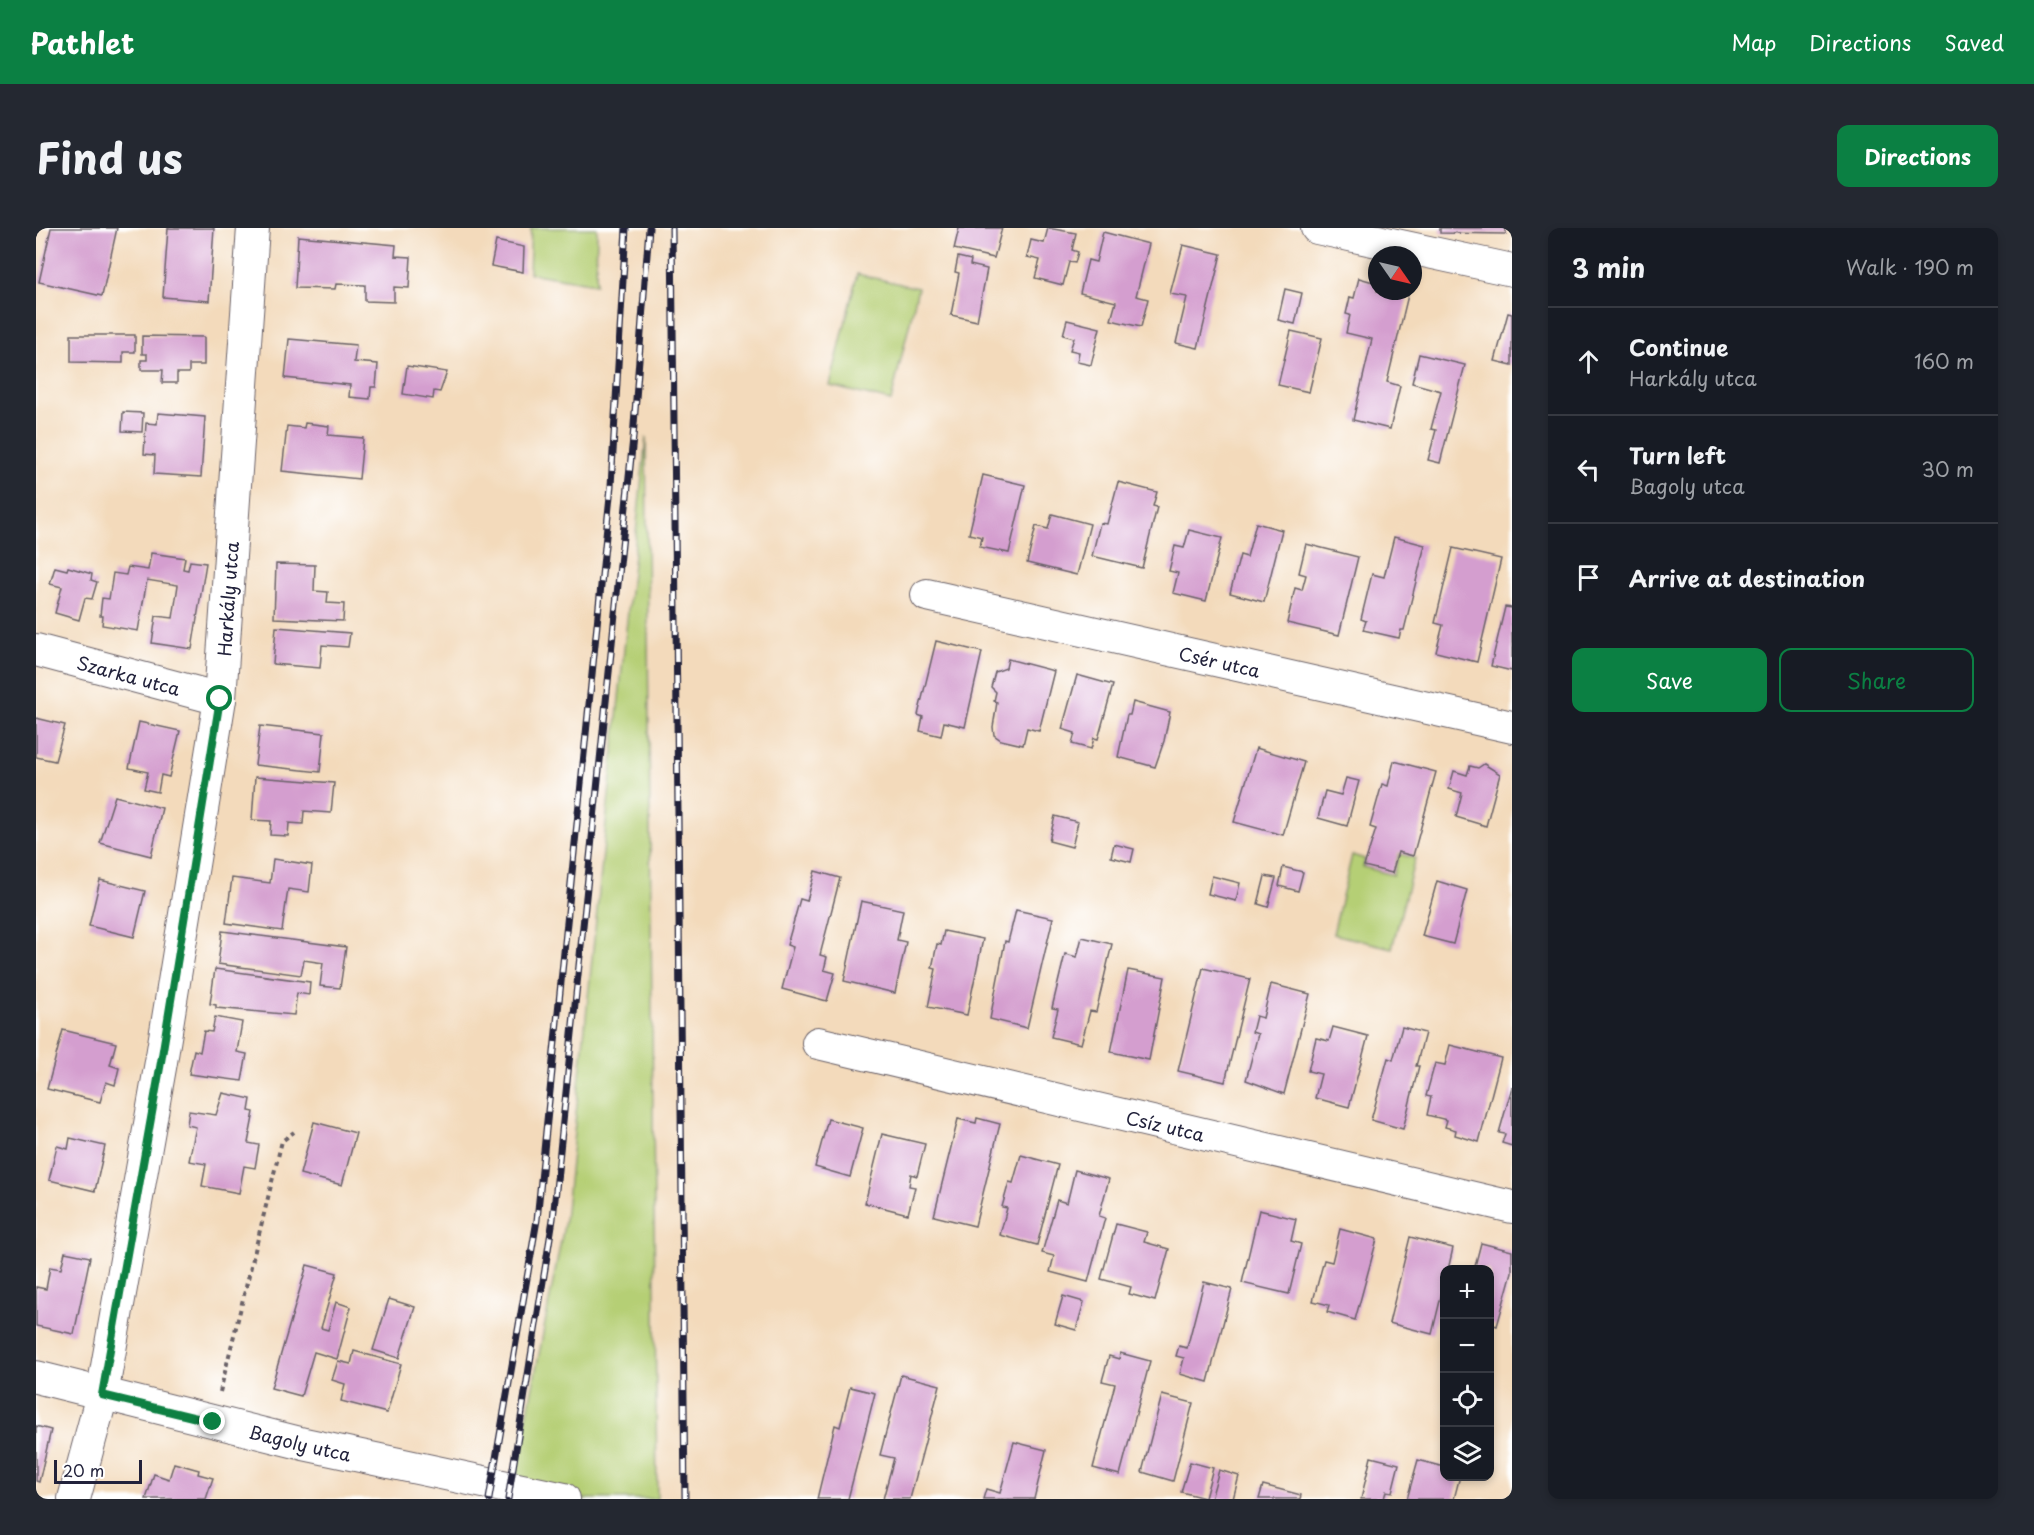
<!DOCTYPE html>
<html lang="en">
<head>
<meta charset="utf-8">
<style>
	:root { --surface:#171b24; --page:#242831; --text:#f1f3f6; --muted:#9ea1a6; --line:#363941; --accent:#0b8043 }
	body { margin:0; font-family:"Playpen Sans",sans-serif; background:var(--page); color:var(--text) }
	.controls { position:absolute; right:18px; bottom:18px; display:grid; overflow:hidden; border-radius:12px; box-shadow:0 3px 9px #0003 }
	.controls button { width:54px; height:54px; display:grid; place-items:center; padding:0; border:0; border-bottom:2px solid var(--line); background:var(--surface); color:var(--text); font:30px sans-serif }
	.compass { position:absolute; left:1332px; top:18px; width:54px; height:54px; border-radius:50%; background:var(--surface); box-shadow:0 3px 9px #0003; rotate:124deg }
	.scale { position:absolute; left:18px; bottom:15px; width:88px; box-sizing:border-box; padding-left:6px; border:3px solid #22223b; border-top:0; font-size:16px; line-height:21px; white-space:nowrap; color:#22223b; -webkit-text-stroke:4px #fff; paint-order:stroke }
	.stop { position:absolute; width:18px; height:18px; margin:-14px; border:4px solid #0b8043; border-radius:50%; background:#fff }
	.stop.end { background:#0b8043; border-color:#fff; box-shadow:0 2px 6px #0008 }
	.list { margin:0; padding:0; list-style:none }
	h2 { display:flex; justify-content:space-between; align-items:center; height:78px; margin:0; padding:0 24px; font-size:26px }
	h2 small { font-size:20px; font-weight:400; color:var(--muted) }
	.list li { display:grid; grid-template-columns:39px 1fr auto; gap:18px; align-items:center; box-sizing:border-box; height:108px; padding:0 24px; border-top:2px solid var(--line) }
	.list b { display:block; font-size:22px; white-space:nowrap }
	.list p { margin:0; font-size:20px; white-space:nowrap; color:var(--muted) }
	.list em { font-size:20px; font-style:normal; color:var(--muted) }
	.actions { display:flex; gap:12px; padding:18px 24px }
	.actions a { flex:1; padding:14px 0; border:2px solid var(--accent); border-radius:12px; text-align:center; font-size:21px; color:var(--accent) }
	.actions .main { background:var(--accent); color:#fff }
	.icon { flex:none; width:33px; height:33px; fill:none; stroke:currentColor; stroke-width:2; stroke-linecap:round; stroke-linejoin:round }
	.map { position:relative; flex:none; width:1476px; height:1271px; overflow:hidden; border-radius:12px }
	header { display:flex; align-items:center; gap:36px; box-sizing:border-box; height:84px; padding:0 30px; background:var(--accent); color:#fff }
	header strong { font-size:28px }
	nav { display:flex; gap:33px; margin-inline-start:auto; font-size:21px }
	.intro { display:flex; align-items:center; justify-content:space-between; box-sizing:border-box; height:144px; padding:0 36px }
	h1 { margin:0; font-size:42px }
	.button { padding:15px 27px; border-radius:12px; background:var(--accent); color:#fff; font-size:21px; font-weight:700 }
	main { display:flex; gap:36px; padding:0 36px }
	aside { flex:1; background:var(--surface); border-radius:12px; box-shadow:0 3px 9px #0003 }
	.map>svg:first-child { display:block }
	.green { fill:#b5cf74; stroke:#6c7858; stroke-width:1.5 }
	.building { fill:#d49ecf }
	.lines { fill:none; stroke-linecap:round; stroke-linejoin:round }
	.minor-casing { stroke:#6b6268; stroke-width:34 }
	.path { stroke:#6b6268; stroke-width:4; stroke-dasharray:4.5 4.5; stroke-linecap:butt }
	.minor { stroke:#fff; stroke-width:32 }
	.rail-casing { stroke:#22223b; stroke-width:7 }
	.rail { stroke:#fff; stroke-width:4.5; stroke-dasharray:14; stroke-linecap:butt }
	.route { stroke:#0b8043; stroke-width:8 }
	.labels { text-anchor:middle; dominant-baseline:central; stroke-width:4.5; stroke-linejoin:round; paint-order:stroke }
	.street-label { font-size:18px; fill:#22223b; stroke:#fff }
</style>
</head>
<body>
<header>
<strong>Pathlet</strong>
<nav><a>Map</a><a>Directions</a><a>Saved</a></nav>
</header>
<div class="intro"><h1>Find us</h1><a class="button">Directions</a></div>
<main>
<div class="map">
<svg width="1476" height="1271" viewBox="0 0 1476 1271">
	<rect width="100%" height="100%" fill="#fff"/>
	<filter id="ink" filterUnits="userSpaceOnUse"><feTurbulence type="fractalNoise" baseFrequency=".0167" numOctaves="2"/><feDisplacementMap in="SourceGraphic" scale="12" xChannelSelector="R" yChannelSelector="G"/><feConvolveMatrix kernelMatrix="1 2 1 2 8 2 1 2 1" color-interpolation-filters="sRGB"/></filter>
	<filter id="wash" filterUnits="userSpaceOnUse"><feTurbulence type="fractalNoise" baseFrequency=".008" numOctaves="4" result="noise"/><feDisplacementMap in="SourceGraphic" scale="24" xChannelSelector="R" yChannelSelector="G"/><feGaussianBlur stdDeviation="1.35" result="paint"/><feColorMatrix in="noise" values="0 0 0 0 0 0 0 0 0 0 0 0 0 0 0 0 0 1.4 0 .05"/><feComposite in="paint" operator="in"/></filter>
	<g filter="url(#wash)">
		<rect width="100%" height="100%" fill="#f3dabb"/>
		<g class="green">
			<polygon points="495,0 561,0 560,56 493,45"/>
			<polygon points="821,46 882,60 855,173 794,158"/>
			<polygon points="610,209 621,1271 475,1271 529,992"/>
			<polygon points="1363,626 1379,630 1356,720 1297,706 1316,627 1329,631 1327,639 1357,647"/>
		</g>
		<g id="blocks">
			<g class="building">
				<polygon points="15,0 81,0 66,68 3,54"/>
				<polygon points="132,0 178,0 173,73 127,69"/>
				<polygon points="923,0 966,0 958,30 918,21"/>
				<polygon points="1012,0 1040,5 1036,22 1042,24 1039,35 1033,34 1027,57 999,50 1004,32 991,29 995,12 1008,15"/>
				<polygon points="1404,0 1470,0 1470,6 1404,5"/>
				<polygon points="1067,4 1113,16 1100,68 1112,71 1105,99 1075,92 1080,74 1044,65 1052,32 1060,34"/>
				<polygon points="262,8 360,17 359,28 375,29 373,60 358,59 358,74 329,73 329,57 300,56 299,61 259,60"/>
				<polygon points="460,13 488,19 487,44 455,38"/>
				<polygon points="1147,17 1185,26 1162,120 1140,115 1151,69 1134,66"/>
				<polygon points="922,29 935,32 934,37 951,41 941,93 915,87 923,45 919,44"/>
				<polygon points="1323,50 1341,55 1341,63 1373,63 1351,154 1364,158 1354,201 1317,192 1336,111 1310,105 1314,87 1310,86 1314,69 1318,70"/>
				<polygon points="1249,61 1266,65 1259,96 1242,92"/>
				<polygon points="1472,85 1476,86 1476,137 1459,133"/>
				<polygon points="1031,92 1064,100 1055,137 1041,134 1043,124 1034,122 1038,110 1027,107"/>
				<polygon points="1255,103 1286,110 1273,164 1242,157"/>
				<polygon points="35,107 99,107 99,124 87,124 87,135 35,134"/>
				<polygon points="106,108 168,109 168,137 153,137 153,145 141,145 141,155 126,155 127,142 105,142 105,132 111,132 111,126 106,126"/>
				<polygon points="253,111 320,117 318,134 342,136 340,159 335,159 334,171 313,169 314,157 249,150"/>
				<polygon points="1383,126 1429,137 1404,235 1392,232 1400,202 1395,201 1405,163 1376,155"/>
				<polygon points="371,138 411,144 404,164 398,163 397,171 367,166"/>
				<polygon points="87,184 107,185 106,204 86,203"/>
				<polygon points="122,185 169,189 165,249 118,246 119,227 108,226 110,195 121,196"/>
				<polygon points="269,195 293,198 292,207 327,210 323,251 246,243 251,198 268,200"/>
				<polygon points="947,247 989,257 973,325 944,319 946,309 933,306"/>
				<polygon points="1082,254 1121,264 1117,278 1121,279 1106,340 1056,328 1064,295 1071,296"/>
				<polygon points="1016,286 1054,296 1041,347 991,335 1000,298 1012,301"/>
				<polygon points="1220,295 1246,302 1228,374 1194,365 1204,327 1211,329"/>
				<polygon points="1153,302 1186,310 1170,373 1137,365 1142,345 1133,343 1139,318 1148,320"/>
				<polygon points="1358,309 1389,317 1368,402 1365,402 1363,410 1327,402 1330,393 1325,391 1336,346 1348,349"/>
				<polygon points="1270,316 1322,329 1303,407 1251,395 1259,360 1266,362 1270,347 1263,345"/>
				<polygon points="1417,320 1465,331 1441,434 1400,424 1407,397 1399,395"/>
				<polygon points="115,325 149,330 147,341 152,342 154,333 170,335 156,421 116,415 120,388 137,390 142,357 111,352 102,403 66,397 67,388 64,388 66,370 73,371 77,345 90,347 92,339 112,342"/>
				<polygon points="240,336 279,337 278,363 292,364 291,375 308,376 307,393 238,390"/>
				<polygon points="19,339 31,342 32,339 56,346 55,352 61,354 56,371 49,370 43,392 19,385 26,359 14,356"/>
				<polygon points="1469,379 1476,380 1476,443 1455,438"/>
				<polygon points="240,399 314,405 312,419 286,417 284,440 237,436"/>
				<polygon points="900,413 946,424 929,499 908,494 905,508 884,503 887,489 882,487"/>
				<polygon points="972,431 1018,443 1003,503 991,500 987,517 965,512 958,507 957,499 961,474 958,473 960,464 955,459 959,444 970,440"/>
				<polygon points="1041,447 1077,457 1062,511 1058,510 1055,521 1036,516 1039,505 1026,501"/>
				<polygon points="1097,474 1134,484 1128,513 1119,539 1082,529 1091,487 1094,487"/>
				<polygon points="0,490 29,497 19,533 0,529"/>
				<polygon points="103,494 144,503 133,549 125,547 122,564 108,561 112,544 93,540"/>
				<polygon points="224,498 288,505 284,544 219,537"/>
				<polygon points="1220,520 1268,534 1247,607 1198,594"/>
				<polygon points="1358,533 1400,544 1377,628 1362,624 1356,645 1328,638 1340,601 1334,599 1346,556 1352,558"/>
				<polygon points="1448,536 1464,546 1450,598 1420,589 1426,565 1413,561 1418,543 1431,547 1434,538 1442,540"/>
				<polygon points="219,549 298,555 295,585 268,583 267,596 253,595 252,608 234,607 235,593 216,592"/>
				<polygon points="1310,550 1323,553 1311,598 1282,590 1289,563 1305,567"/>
				<polygon points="79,568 126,580 115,628 64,615"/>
				<polygon points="1019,588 1042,594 1036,619 1013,613"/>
				<polygon points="1078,616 1098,621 1095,634 1075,629"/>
				<polygon points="237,631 276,637 273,664 252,661 246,703 190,695 196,650 234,655"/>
				<polygon points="1247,639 1267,644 1262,663 1243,658"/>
				<polygon points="779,643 804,650 784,727 791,729 788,742 799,745 791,773 746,761 757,719 751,717 764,671 771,673"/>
				<polygon points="1176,648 1204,655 1200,673 1172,666"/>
				<polygon points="1229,648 1240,650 1232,679 1222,676"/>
				<polygon points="64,652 109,663 98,709 53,698"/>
				<polygon points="1401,653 1431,662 1417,716 1386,708"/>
				<polygon points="825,673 867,682 861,712 870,714 859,765 808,753"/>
				<polygon points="980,682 1017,690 991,800 954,791 969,713 972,714"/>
				<polygon points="186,703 310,719 304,760 284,758 287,735 268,732 265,747 182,736"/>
				<polygon points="908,703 947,711 931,787 892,779 900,741 896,740 901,716 905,717"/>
				<polygon points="1046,709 1076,716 1060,784 1054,783 1045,816 1015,809 1022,781 1016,780 1029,726 1041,729"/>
				<polygon points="1167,740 1214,751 1189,854 1142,843"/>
				<polygon points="179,741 274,754 273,767 261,765 258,787 180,780 180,777 174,776"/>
				<polygon points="1092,742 1129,749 1113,832 1075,824"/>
				<polygon points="1235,756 1274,766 1248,866 1210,852 1222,806 1216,804 1220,788 1227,790"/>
				<polygon points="179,789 206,794 201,824 211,826 206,853 153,846 158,822 164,824 168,803 176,804"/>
				<polygon points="1297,799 1332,808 1313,879 1279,870 1285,846 1272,843 1280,810 1293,813"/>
				<polygon points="1366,799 1389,805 1380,838 1383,838 1367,901 1335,892 1352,830 1357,832"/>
				<polygon points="27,802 80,815 74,837 83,840 79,857 70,854 64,874 11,861"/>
				<polygon points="1414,817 1465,830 1443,914 1419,907 1420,902 1409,899 1411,892 1391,887 1395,869 1390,868 1399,835 1409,837"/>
				<polygon points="1476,859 1476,918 1466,915 1469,906 1463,905"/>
				<polygon points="187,865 215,871 213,883 218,884 212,915 223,917 219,940 208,938 203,965 166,958 170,936 153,933 160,899 151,897 153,883 180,887"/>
				<polygon points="941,890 964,896 939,998 898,988 922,891 940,895"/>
				<polygon points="792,891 827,900 814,949 779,939"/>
				<polygon points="278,894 320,905 306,957 264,946"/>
				<polygon points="846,906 889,916 881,948 875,946 873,958 879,959 872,986 829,975"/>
				<polygon points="34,910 69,918 59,963 13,952 21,918 32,921"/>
				<polygon points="985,927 1022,937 1001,1017 964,1007 971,980 966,979 973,954 977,955"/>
				<polygon points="1039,942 1073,951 1063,988 1069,990 1052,1054 1014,1044 1018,1028 1006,1025 1021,972 1031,975"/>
				<polygon points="1223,982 1260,991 1255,1013 1265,1016 1253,1066 1206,1055"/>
				<polygon points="1080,996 1111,1004 1108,1014 1133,1021 1119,1073 1093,1066 1095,1059 1065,1051"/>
				<polygon points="1304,1001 1341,1011 1319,1092 1291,1084 1293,1077 1277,1073 1288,1032 1296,1034"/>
				<polygon points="1374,1009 1417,1020 1412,1042 1408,1042 1408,1056 1396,1106 1353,1095"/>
				<polygon points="1445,1015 1476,1023 1476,1044 1461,1098 1454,1096 1454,1042 1438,1042"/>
				<polygon points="29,1024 54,1029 38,1106 0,1098 0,1059 10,1061 14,1039 25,1041"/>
				<polygon points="271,1037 301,1045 285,1100 292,1102 300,1074 315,1079 301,1131 278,1124 265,1168 235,1160"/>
				<polygon points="1168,1054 1196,1061 1172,1154 1144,1146 1148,1130 1140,1128 1143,1118 1151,1120"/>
				<polygon points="1027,1068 1048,1074 1040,1102 1019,1096"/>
				<polygon points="353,1071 379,1079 363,1130 337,1122"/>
				<polygon points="318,1123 365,1136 351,1185 305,1173 309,1156 296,1152 302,1133 315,1136"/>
				<polygon points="1084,1125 1114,1133 1084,1247 1057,1240 1079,1156 1066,1153 1073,1128 1083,1131"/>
				<polygon points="865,1147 904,1157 874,1271 847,1271 858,1230 844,1227"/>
				<polygon points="814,1159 839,1165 812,1271 781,1271 799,1197 804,1199"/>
				<polygon points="1126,1167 1157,1175 1137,1253 1106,1244"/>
				<polygon points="0,1198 15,1202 3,1254 0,1253"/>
				<polygon points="978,1214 1010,1222 998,1271 947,1271 950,1261 964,1265"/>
				<polygon points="1335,1229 1363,1236 1356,1264 1350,1263 1348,1271 1325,1271"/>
				<polygon points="1382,1232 1408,1239 1408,1248 1424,1248 1418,1271 1371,1271"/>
				<polygon points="1154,1234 1177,1240 1169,1270 1145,1264"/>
				<polygon points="138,1235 163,1242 162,1246 177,1250 170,1271 110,1271 118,1246 133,1251"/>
				<polygon points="1183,1242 1203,1248 1197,1271 1175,1271"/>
				<polygon points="1227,1257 1265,1267 1264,1271 1223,1271"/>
			</g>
		</g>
	</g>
	<g filter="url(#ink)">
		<use href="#blocks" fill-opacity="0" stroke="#6b6268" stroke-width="1.5"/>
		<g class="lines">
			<g class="minor-casing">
				<g id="minor">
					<polyline points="1281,0 1476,42"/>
					<path id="s1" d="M891,367l585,132"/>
					<path id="s2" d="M0,422l184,49"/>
					<path id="s3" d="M782,815l694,164"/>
					<path id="s4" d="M0,1149l268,67 260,55"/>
					<path id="s5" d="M38,1271l28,-104 59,-333 59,-363 33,-471"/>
				</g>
			</g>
			<polyline class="path" points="184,1164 246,913 258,904"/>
			<use href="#minor" class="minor"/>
			<g class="rail-casing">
				<g id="rail">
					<polyline points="636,0 649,1271"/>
					<polyline points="453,1271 501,992 575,258 590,0"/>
					<polyline points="472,1271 517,991 597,210 613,0"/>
				</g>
			</g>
			<use href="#rail" class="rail"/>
		</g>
	</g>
	<g class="lines" filter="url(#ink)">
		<polyline class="route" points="177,1194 66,1167 125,834 184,471"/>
	</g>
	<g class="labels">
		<g class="street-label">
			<text stroke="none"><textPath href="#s5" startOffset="914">Harkály utca</textPath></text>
			<text stroke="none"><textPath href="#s1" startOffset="300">Csér utca</textPath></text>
			<text stroke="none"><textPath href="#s2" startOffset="96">Szarka utca</textPath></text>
			<text stroke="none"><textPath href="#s3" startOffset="357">Csíz utca</textPath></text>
			<text stroke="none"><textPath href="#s4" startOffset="272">Bagoly utca</textPath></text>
		</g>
	</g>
</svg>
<div class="controls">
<button>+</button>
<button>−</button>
<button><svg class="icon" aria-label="locate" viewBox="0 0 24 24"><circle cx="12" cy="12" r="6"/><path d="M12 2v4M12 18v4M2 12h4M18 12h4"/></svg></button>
<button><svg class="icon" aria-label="layers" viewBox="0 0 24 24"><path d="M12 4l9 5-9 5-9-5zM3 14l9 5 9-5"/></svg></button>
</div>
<svg class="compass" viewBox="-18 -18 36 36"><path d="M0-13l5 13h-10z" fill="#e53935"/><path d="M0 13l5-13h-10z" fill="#9ea1a6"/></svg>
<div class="scale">20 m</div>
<div class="stop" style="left:184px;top:471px"></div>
<div class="stop end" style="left:177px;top:1194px"></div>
</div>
<aside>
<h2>3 min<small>Walk · 190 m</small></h2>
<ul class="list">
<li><svg class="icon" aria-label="ahead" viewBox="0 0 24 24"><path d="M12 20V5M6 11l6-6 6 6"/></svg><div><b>Continue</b><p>Harkály utca</p></div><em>160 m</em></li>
<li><svg class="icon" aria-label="left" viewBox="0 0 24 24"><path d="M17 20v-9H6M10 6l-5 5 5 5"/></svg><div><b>Turn left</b><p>Bagoly utca</p></div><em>30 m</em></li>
<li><svg class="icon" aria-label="arrive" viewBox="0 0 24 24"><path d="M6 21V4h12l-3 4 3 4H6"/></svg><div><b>Arrive at destination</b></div></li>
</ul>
<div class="actions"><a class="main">Save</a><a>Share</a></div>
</aside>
</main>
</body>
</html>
